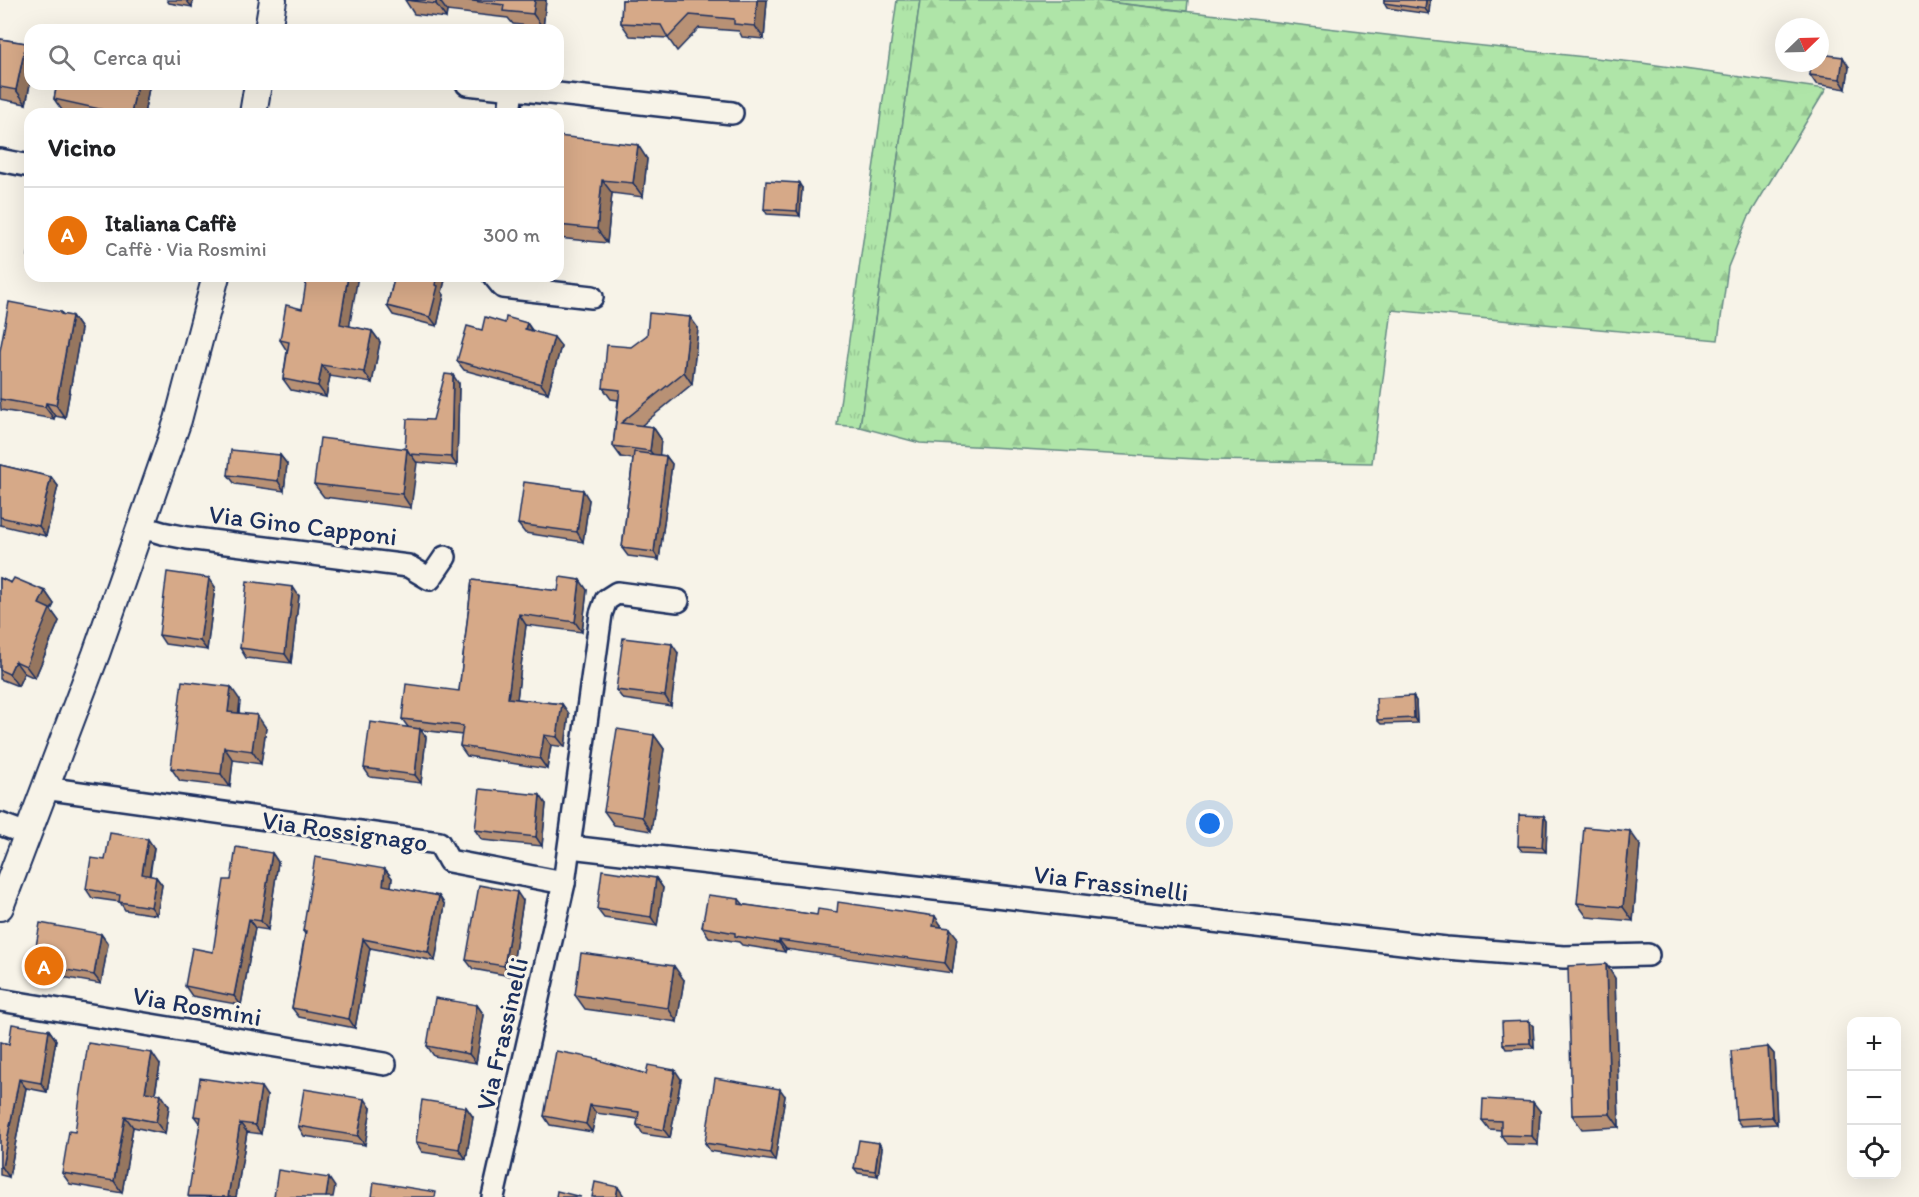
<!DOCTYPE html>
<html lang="it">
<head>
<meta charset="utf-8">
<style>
	:root { --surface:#fff; --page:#f6f6f6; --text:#202124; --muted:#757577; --line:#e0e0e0; --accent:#111827 }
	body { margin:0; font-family:Itim,sans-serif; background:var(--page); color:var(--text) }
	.controls { position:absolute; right:18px; bottom:18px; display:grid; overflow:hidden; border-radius:12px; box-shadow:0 6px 24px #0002 }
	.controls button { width:54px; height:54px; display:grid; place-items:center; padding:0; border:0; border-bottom:2px solid var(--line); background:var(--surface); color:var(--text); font:30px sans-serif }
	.compass { position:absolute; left:1775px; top:18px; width:54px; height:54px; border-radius:50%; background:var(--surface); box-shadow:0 6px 24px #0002; rotate:67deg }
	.you { position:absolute; left:1210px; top:824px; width:21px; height:21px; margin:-15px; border:4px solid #fff; border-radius:50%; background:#1a73e8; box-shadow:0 0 0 9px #1a73e833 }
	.badge { display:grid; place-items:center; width:39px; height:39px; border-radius:50%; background:var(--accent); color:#fff; font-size:20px; font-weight:700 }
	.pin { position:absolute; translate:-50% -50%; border:3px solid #fff; box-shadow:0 2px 6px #0006 }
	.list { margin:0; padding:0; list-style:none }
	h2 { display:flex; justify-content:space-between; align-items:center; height:78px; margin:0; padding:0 24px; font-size:26px }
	h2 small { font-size:20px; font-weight:400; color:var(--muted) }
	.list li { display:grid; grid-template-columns:39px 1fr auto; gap:18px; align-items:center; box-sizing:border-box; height:96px; padding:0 24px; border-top:2px solid var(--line) }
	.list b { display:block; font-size:22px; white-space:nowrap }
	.list p { margin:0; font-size:20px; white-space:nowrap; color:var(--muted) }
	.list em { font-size:20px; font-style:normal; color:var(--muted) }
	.icon { flex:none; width:33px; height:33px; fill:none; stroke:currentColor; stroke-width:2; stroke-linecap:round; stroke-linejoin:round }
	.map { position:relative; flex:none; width:1919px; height:1197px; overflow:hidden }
	.search { position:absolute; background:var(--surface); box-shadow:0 6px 24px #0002; left:24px; top:24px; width:540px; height:66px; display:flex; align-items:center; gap:15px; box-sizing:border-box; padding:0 21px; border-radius:18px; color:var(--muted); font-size:22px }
	.panel { position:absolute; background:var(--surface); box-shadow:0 6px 24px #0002; left:24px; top:108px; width:540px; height:174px; border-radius:18px }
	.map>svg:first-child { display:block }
	.grass { fill:url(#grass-tufts); stroke:#658a83; stroke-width:1.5 }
	.forest { fill:url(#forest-firs); stroke:#658a83; stroke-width:1.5 }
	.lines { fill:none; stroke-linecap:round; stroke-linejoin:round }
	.minor-casing { stroke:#1b2f5e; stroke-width:26 }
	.tertiary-casing { stroke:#1b2f5e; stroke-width:30 }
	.minor { stroke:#f7f3e8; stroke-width:21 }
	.tertiary { stroke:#f7f3e8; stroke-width:26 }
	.wall { fill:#b89175; stroke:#1b2f5e; stroke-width:1.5 }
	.shaded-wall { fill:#96765f; stroke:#1b2f5e; stroke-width:1.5 }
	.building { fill:#d6a988; stroke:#1b2f5e; stroke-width:1.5 }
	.labels { text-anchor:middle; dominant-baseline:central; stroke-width:6; stroke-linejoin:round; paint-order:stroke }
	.street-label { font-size:26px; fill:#1b2f5e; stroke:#f7f3e8 }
</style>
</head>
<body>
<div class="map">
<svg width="1919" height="1197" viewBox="0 0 1919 1197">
	<defs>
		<pattern id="grass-tufts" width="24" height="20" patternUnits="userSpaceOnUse" patternTransform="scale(1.5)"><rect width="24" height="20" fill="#afe5a8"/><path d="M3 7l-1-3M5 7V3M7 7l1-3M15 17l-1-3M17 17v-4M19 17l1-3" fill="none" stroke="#96c593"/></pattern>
		<pattern id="forest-firs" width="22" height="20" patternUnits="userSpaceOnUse" patternTransform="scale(1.5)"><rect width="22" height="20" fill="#afe5a8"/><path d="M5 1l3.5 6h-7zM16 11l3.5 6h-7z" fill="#96c593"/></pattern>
	</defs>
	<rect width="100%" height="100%" fill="#f7f3e8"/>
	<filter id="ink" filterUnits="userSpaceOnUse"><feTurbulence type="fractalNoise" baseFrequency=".0167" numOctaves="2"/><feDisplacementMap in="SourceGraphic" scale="12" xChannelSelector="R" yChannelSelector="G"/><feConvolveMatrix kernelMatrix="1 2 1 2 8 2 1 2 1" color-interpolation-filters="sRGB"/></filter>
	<g filter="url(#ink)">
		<g class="grass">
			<polygon points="897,0 920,0 860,427 837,425"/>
			<polygon points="1090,0 1188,0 1187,11"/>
		</g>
		<polygon class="forest" points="920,0 1090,0 1455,43 1642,63 1826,89 1748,218 1728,267 1718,340 1392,310 1372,463 1213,460 920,443 860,427"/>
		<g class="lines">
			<g class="minor-casing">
				<g id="minor">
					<polyline points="467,84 732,113"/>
					<polyline points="509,114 512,89"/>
					<polyline points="0,160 30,166"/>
					<polyline points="494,276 503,287 592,297"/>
					<polyline points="142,527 162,533 187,538 408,566 430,579 445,557"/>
					<polyline points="44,788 439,843 449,861 564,883 601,614 606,600 617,593 678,601"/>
					<polyline points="0,824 27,834"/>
					<polyline points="570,847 1446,948 1564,957 1648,955"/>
					<polyline points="0,1000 385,1064"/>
					<polyline points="493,1197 564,883"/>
				</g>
			</g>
			<g class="tertiary-casing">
				<g id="tertiary">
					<polyline points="268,30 273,0"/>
					<polyline points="253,114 258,84"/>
					<polyline points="0,907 96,654 178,420 216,276"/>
				</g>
			</g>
			<use href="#minor" class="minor"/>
			<use href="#tertiary" class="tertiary"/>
		</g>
		<g class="wall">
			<polygon points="167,0 193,0 192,7 169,3"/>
			<polygon points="405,0 546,0 543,28 513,24 508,18 447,11 446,18 414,14"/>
			<polygon points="622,0 767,0 764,39 742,37 739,31 699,28 677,51 668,38 630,36 621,23"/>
			<polygon points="1384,0 1430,0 1429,14 1387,8 1384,3"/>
			<polygon points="0,39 26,43 30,50 30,84 26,104 0,99"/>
			<polygon points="1849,67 1846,89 1816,84 1810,75"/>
			<polygon points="57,84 146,84 149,88 144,114 67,114 64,113 54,99"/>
			<polygon points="558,136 647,159 643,197 612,193 607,243 558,238"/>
			<polygon points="802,188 800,216 767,214 764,209"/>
			<polygon points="92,276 105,276 105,279"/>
			<polygon points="395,276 446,276 442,292 444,295 437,326 393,315 387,306"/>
			<polygon points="61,312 63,315 72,316 81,329 65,418 55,416 54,419 1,410 0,399"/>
			<polygon points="505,323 527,323 532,330 561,346 548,393 464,370 457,361 482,330"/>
			<polygon points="349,326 372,331 380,342 372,383 330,376 326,397 291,390 283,379 287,351 280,340"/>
			<polygon points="698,328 692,384 641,426 653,427 661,439 659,455 666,456 672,464 659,560 628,556 622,548 633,459 621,457 613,446 618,400 611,399 603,388 631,347"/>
			<polygon points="459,384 457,466 416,462 411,508 324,497 314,484 405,449 433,420"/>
			<polygon points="280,455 287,464 284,491 235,484 228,475"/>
			<polygon points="0,465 51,477 58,486 46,536 0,525"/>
			<polygon points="589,500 583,542 525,533 518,524"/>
			<polygon points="0,578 11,583 45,591 54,604 51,610 59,621 35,678 24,673 18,686 0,679"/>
			<polygon points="209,578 215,587 207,650 165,644 159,635"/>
			<polygon points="472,580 558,591 587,590 582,632 526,625 517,699 562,704 569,714 565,747 551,745 547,769 467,756 460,746 462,735 421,730 426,737 421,783 370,777 364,768 408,727 402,719 459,691"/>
			<polygon points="299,596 291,663 246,658 240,648"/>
			<polygon points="678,653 671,706 623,699 616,690"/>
			<polygon points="1413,696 1416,701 1417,723 1381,724 1377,720"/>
			<polygon points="240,700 239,713 266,728 261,764 233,760 230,787 180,781 171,768"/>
			<polygon points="654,735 664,749 651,831 614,825 604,811"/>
			<polygon points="546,804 542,846 482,840 475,830"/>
			<polygon points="1544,816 1547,821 1546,852 1522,851 1518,846"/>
			<polygon points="1640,845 1633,921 1587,917 1577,903"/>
			<polygon points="154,848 150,876 156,877 162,885 157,915 125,910 120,902 92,898 86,889 105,860"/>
			<polygon points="272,853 278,862 268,930 255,928 241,1005 192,996 185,986 213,952 231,880"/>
			<polygon points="385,869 392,878 391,887 439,896 445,905 435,961 370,948 355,1028 299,1017 292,1008 305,934 303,931"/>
			<polygon points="656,878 663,888 657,926 604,918 597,909"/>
			<polygon points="739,899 744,905 817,915 941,925 941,926 957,937 952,973 786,949 785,952 742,945 739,942 709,937 702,927"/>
			<polygon points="523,901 511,976 473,969 466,960"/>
			<polygon points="101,934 108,944 101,984 40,973 33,964"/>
			<polygon points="1615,978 1619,1127 1582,1129 1572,1115"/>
			<polygon points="684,980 677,1022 585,1009 575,995"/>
			<polygon points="477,1005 484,1015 476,1063 434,1056 427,1046"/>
			<polygon points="1533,1026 1534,1048 1506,1049 1503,1044"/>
			<polygon points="49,1030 56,1040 47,1092 26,1088 9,1177 0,1175 0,1042 9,1044"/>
			<polygon points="1768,1047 1774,1054 1777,1124 1741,1126 1736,1119"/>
			<polygon points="598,1059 599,1061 646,1074 681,1079 670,1138 643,1134 637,1125 638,1119 596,1113 592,1132 550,1125 544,1116"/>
			<polygon points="160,1065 155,1093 169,1106 165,1134 133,1127 122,1193 70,1184 62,1173 75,1132"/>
			<polygon points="267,1096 261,1134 247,1132 236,1197 189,1197 200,1124 194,1116"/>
			<polygon points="785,1096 775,1161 710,1151 705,1143"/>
			<polygon points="466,1107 473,1117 466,1159 422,1152 416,1142"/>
			<polygon points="371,1108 365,1145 304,1136 298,1126"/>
			<polygon points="1540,1111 1538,1145 1507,1144 1501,1135 1501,1130 1489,1129 1482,1120"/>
			<polygon points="882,1148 878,1176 858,1173 854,1168"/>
		</g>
		<g class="shaded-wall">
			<polygon points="186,0 193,0 192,7"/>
			<polygon points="436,0 439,0 447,11 446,18 436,4"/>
			<polygon points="535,0 546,0 543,28 533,14"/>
			<polygon points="757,0 767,0 764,39 755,26"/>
			<polygon points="1426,0 1430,0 1429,14 1425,9"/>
			<polygon points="26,43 30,50 30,84 26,104 16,90"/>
			<polygon points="1843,57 1849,67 1846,89 1840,79"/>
			<polygon points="137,84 146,84 149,88 144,114 131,114"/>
			<polygon points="638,145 647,159 643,197 633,183"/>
			<polygon points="602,180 612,193 607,243 597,229"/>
			<polygon points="799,183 802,188 800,216 797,211"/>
			<polygon points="348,276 358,276 348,335 340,324"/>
			<polygon points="437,276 446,276 442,292 444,295 437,326 430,317 435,285"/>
			<polygon points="72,316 81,329 65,418 56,405"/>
			<polygon points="690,317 698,328 692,384 684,372"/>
			<polygon points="527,323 533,333 525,329"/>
			<polygon points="372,331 380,342 372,383 364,372"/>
			<polygon points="554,337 561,346 548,393 541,384"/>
			<polygon points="322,365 330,376 326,397 318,386"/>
			<polygon points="453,375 459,384 457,466 451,457"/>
			<polygon points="46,403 55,416 54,419 45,407"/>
			<polygon points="653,427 661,439 659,462 650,451"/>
			<polygon points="407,449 417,463 411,508 402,494"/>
			<polygon points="280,455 287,464 284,491 278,481"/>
			<polygon points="666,456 672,464 659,560 654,552"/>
			<polygon points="51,477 58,486 46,536 39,526"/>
			<polygon points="583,490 589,500 583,542 577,532"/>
			<polygon points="209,578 215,587 207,650 200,641"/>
			<polygon points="580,580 587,590 582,632 575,622"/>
			<polygon points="293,587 299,596 291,663 285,654"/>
			<polygon points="45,591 54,604 51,610 59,621 35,678 26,666 39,604"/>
			<polygon points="519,614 526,625 516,708 508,698"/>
			<polygon points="672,644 678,653 671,706 665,696"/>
			<polygon points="15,661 24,673 18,686 9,674"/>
			<polygon points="231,687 240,700 237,725 228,712"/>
			<polygon points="1413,696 1416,701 1417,723 1414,718"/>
			<polygon points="562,704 569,714 565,747 557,737"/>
			<polygon points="257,715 266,728 261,764 252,751"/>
			<polygon points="420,729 426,737 421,783 415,775"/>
			<polygon points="544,735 551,745 547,769 540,759"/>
			<polygon points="654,735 664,749 651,831 642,817"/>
			<polygon points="224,747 233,760 230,787 221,774"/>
			<polygon points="540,795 546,804 542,846 536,837"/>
			<polygon points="1544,816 1547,821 1546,852 1542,847"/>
			<polygon points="1630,831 1640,845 1633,921 1623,907"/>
			<polygon points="148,839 154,848 148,883 142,874"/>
			<polygon points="272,853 278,862 268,930 261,921"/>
			<polygon points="385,869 392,878 390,895 383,885"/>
			<polygon points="156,877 162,885 157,915 151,907"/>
			<polygon points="656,878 663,888 657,926 651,917"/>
			<polygon points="517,892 523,901 511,976 504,966"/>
			<polygon points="439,896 445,905 435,961 428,952"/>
			<polygon points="935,916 941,925 940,935 933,926"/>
			<polygon points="249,919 255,928 241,1005 234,996"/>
			<polygon points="950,928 957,937 952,973 945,963"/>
			<polygon points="101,934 108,944 101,984 94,975"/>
			<polygon points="363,939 370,948 355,1028 349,1019"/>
			<polygon points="779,940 786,949 785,952 779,943"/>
			<polygon points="1606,964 1615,978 1619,1127 1610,1114"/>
			<polygon points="674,966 684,980 677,1022 668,1008"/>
			<polygon points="477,1005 484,1015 476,1063 469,1054"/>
			<polygon points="1529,1021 1533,1026 1534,1048 1530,1043"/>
			<polygon points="49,1030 56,1040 47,1092 41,1083"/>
			<polygon points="1768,1047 1774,1054 1777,1124 1772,1117"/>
			<polygon points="152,1053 160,1065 153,1103 145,1092"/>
			<polygon points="675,1070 681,1079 670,1138 664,1130"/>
			<polygon points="19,1079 26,1088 9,1177 2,1167"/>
			<polygon points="261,1087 267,1096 261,1134 255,1125"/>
			<polygon points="780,1089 785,1096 775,1161 770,1153"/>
			<polygon points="161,1094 169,1106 165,1134 156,1122"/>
			<polygon points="365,1099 371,1108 365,1145 358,1136"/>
			<polygon points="1533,1102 1540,1111 1538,1145 1532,1136"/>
			<polygon points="590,1105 596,1113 592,1132 586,1124"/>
			<polygon points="466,1107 473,1117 466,1159 459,1149"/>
			<polygon points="125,1116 133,1127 122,1193 114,1181"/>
			<polygon points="240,1123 247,1132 236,1197 228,1197"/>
			<polygon points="879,1143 882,1148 878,1176 875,1171"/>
			<polygon points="329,1178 335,1187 333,1197 326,1197"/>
			<polygon points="618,1187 624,1196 624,1197 616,1197"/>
		</g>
		<g class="building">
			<polygon points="406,0 436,0 436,4"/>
			<polygon points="465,0 535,0 533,14 503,11 504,5"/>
			<polygon points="622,0 757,0 755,26 734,24 734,19 690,15 668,38 661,25 621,23"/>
			<polygon points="1384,0 1426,0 1425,9 1384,3"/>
			<polygon points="0,39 26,43 16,90 0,87"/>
			<polygon points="1820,54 1843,57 1840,79 1810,75 1811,63 1820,63"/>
			<polygon points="57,84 137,84 131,114 122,114 54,99"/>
			<polygon points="558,136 638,145 633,183 602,180 597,229 558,225"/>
			<polygon points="766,181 799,183 797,211 764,209"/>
			<polygon points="30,243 30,256 28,256"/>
			<polygon points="307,276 348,276 340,324 372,331 364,372 322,365 318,386 283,379 289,342 280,340 286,305 302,309"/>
			<polygon points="395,276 437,276 435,285 438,286 430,317 387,306"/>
			<polygon points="9,302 61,312 61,314 72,316 56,405 46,403 45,407 0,399 0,351"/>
			<polygon points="649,313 690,317 684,372 621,423 653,427 650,451 613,446 620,390 603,388 607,345 631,347 647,335"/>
			<polygon points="485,317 505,323 506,317 527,323 525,329 554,337 541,384 457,361 467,326 482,330"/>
			<polygon points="445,374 453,375 451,457 410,454 407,449 405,449 407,419 433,420"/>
			<polygon points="320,438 407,449 402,494 314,484"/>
			<polygon points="231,450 280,455 278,481 228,475"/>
			<polygon points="634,452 666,456 654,552 622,548"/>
			<polygon points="0,465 51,477 39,526 0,517"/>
			<polygon points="524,482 583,490 577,532 518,524"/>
			<polygon points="167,572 209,578 200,641 159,635"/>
			<polygon points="560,577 580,580 575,622 519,614 508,698 562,704 557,737 544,735 540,759 460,746 463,726 402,719 406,684 459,691 472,580 558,591"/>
			<polygon points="0,578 11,583 14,578 45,591 39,604 50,609 26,666 15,661 9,674 0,670"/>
			<polygon points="247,581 293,587 285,654 240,648"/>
			<polygon points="623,638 672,644 665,696 616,690"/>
			<polygon points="182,681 231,687 228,712 257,715 252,751 224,747 221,774 171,768"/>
			<polygon points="1413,696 1414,718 1377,720 1376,698"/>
			<polygon points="370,722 420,729 415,775 364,768"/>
			<polygon points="617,729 654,735 642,817 604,811"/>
			<polygon points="480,789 540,795 536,837 475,830"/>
			<polygon points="1519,815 1544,816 1542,847 1518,846"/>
			<polygon points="1584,827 1630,831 1623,907 1577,903"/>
			<polygon points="110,833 148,839 142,874 156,877 151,907 119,902 120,895 86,889 91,858 105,860"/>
			<polygon points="236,847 272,853 261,921 249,919 234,996 185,986 192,948 213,952 224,880 231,880"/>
			<polygon points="315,857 385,869 383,885 439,896 428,952 363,939 349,1019 292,1008 306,931 303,931"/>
			<polygon points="602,870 656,878 651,917 597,909"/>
			<polygon points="479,885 517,892 504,966 466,960"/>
			<polygon points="708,895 739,899 739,904 817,915 818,909 837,912 838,902 935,916 933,926 950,928 945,963 779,940 779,943 735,936 735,933 702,927"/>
			<polygon points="40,923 101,934 94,975 33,964"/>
			<polygon points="581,953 674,966 668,1008 575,995"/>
			<polygon points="1606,964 1610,1114 1572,1115 1568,966"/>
			<polygon points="435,998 477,1005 469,1054 427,1046"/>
			<polygon points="1529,1021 1530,1043 1503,1044 1502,1022"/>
			<polygon points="12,1024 49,1030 41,1083 19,1079 2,1167 0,1167 0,1042 9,1044"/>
			<polygon points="88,1043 152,1053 145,1092 161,1094 156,1122 125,1116 114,1181 62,1173 69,1131 75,1132"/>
			<polygon points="1768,1047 1772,1117 1736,1119 1731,1051"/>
			<polygon points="556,1051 598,1059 598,1060 646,1074 648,1065 675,1070 664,1130 637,1125 639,1112 590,1105 586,1124 544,1116"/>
			<polygon points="200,1078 261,1087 255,1125 240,1123 228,1197 188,1196 201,1117 194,1116"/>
			<polygon points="715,1078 780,1089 770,1153 705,1143"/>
			<polygon points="304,1089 365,1099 358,1136 298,1126"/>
			<polygon points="1483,1099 1533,1102 1532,1136 1501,1135 1501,1121 1482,1120"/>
			<polygon points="422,1100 466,1107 459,1149 416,1142"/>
			<polygon points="859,1140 879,1143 875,1171 854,1168"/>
			<polygon points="278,1170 329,1178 326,1197 274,1197"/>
			<polygon points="374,1182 436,1192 435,1197 372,1197"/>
			<polygon points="595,1182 618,1187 616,1197 592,1197"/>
			<polygon points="557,1191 581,1197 556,1197"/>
		</g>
	</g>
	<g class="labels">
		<g class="street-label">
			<text transform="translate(303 525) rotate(7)">Via Gino Capponi</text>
			<text transform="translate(345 831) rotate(8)">Via Rossignago</text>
			<text transform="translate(1111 883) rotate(7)">Via Frassinelli</text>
			<text transform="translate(197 1006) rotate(10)">Via Rosmini</text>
			<text transform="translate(502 1034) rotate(-77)">Via Frassinelli</text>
		</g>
	</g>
</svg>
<div class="controls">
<button>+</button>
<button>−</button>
<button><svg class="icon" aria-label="locate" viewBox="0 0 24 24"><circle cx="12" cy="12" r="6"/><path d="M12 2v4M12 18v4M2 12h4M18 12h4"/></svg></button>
</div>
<svg class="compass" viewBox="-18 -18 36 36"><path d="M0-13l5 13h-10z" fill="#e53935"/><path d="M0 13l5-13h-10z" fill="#757577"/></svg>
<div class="you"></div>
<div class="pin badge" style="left:44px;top:966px;background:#e8710a">A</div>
<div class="search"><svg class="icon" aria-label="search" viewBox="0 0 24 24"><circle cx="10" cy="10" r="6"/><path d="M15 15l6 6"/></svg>Cerca qui</div>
<section class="panel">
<h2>Vicino<small></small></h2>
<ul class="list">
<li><span class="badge" style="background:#e8710a">A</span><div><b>Italiana Caffè</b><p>Caffè · Via Rosmini</p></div><em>300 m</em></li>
</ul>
</section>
</div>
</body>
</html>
